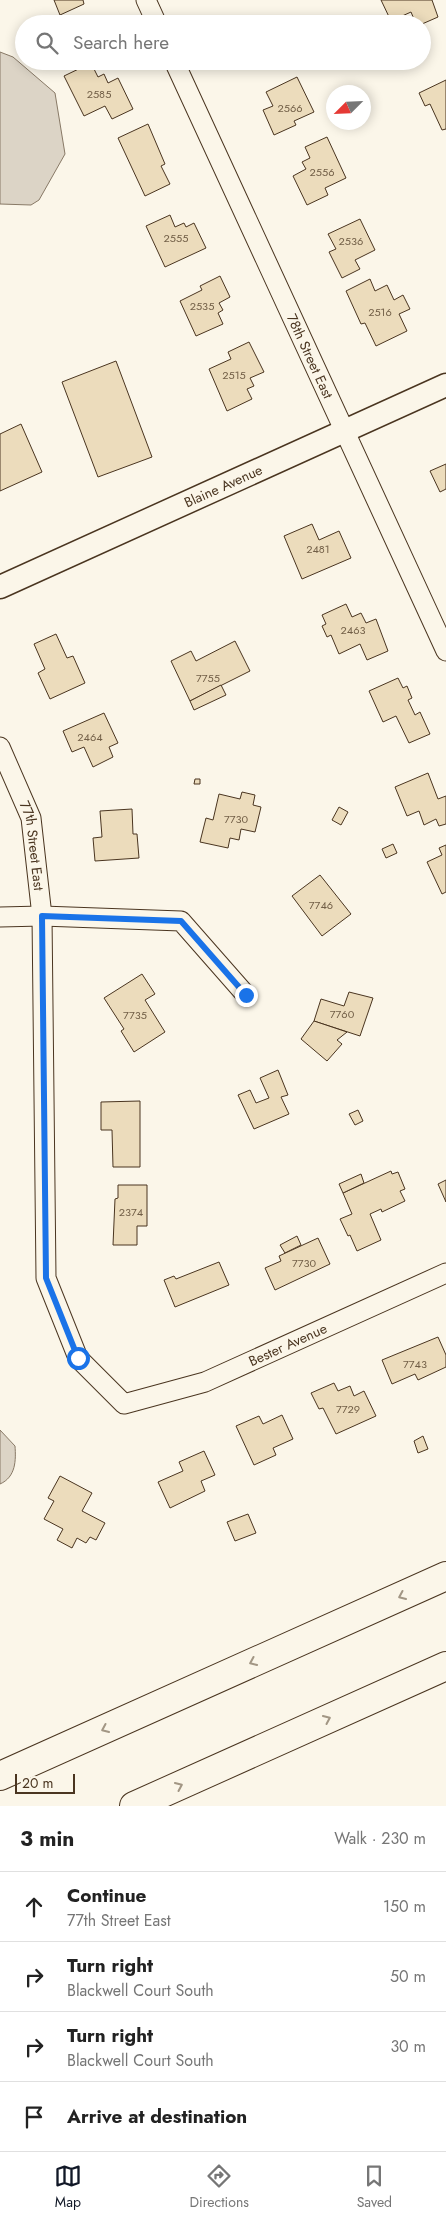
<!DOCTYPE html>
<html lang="en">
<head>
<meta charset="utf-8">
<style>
	:root { --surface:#fff; --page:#f6f6f6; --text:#222; --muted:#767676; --line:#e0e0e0; --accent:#111827 }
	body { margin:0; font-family:Jost,sans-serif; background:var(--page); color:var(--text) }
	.compass { position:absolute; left:326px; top:85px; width:45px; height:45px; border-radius:50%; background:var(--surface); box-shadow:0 2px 12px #0003; rotate:246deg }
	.scale { position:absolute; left:15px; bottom:12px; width:60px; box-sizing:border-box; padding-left:5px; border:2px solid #4a3520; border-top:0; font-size:14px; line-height:18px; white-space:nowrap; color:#4a3520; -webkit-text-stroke:4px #fbf6e9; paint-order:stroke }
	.stop { position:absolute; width:15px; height:15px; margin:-11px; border:4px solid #1a73e8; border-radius:50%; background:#fff }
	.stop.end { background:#1a73e8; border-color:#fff; box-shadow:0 1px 5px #0008 }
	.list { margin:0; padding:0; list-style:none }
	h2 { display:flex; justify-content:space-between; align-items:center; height:65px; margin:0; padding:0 20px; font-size:21px }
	h2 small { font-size:16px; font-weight:400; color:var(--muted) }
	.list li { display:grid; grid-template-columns:32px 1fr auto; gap:15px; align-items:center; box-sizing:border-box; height:70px; padding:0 20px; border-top:1px solid var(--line) }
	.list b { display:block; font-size:19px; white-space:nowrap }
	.list p { margin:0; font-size:16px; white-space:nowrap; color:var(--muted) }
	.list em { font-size:16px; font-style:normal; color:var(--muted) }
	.icon { flex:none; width:28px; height:28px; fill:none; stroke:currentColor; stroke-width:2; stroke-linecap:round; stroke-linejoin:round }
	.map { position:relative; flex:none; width:446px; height:1806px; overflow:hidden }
	.search { position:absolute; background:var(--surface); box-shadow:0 2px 12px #0003; left:15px; right:15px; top:15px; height:55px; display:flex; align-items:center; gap:12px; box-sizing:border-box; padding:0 18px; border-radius:28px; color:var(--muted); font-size:19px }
	.sheet { height:345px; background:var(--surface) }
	nav { display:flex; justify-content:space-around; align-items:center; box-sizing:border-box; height:70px; border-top:1px solid var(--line); background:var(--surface); font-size:14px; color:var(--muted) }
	nav a { display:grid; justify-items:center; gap:2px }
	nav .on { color:var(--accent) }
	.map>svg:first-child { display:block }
	.water { fill:#dcd4c6; stroke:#887966 }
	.building { fill:#ecdcbc; stroke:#4a3520 }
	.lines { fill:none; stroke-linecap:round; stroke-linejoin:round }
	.minor-casing { stroke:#4a3520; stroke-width:21 }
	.tertiary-casing { stroke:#4a3520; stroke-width:25 }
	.motorway-casing { stroke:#4a3520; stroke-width:30 }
	.minor { stroke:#fbf6e9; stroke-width:19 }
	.tertiary { stroke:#fbf6e9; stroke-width:22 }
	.motorway { stroke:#fbf6e9; stroke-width:28 }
	.oneway { stroke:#a29684 }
	.route { stroke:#1a73e8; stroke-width:6 }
	.labels { text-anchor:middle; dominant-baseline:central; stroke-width:4; stroke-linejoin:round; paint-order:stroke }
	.number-label { font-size:11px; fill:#725f47 }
	.street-label { font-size:14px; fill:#4a3520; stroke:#fbf6e9 }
</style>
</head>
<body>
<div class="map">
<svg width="446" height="1806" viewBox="0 0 446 1806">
	<rect width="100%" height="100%" fill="#fbf6e9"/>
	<g class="water">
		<polygon points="0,52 13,57 55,93 65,154 39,200 31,205 0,204"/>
		<path d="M0,1430l15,16c1,14 1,31 -15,38z"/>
	</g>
	<g class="building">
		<polygon points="54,0 83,0 84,4 60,15"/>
		<polygon points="381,0 432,0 438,17 422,24 416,24 411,12 391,21"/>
		<polygon points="91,63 98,77 104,74 108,83 118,78 133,109 112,119 105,106 84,116 64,76"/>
		<polygon points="297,77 314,112 294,121 296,125 274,135 263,110 273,106 266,92"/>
		<polygon points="446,80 446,129 442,130 430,104 425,106 419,93"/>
		<polygon points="148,124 165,164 161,166 170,184 145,196 118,138"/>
		<polygon points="327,137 346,178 325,188 328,195 307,205 293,176 306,169 302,162 310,158 305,147"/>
		<polygon points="170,215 175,227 184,223 186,227 194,223 206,248 165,267 146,226"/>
		<polygon points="360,219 375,250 355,260 360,269 342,278 329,252 336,249 328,234"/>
		<polygon points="220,276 230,297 219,303 223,310 218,313 223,324 196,336 180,301 202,290 200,286"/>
		<polygon points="370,279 375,291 387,285 394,300 403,295 410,309 399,314 407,331 376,346 365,323 361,324 346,291"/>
		<polygon points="249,342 264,372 250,378 254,386 247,389 252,399 227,411 209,369 231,359 228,352"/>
		<polygon points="116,361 152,457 98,477 62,382"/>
		<polygon points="21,424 42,472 0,491 0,434"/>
		<polygon points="446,464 446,489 440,492 430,471"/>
		<polygon points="312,524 319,540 339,531 351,558 302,579 284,536"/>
		<polygon points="346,604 352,617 361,613 366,623 376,619 388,651 367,660 360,644 339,654 331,635 327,637 322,626 326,624 322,615"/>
		<polygon points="56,634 67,658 73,656 85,683 50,699 38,673 45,669 34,644"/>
		<polygon points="235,641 250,671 190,701 171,661 191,651 196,661"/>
		<polygon points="398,678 403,688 407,686 412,698 408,700 415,715 420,712 430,734 409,743 396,716 383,722 369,691"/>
		<polygon points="221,685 226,695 194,710 190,701"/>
		<polygon points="104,713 118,743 109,747 113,757 93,767 84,747 72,752 63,731"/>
		<polygon points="428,773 438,799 446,796 446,824 439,826 436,819 424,825 419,811 407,816 395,787"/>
		<polygon points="195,779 200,779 200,784 194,784"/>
		<polygon points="242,792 255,795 253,805 261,807 255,832 241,829 239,840 230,838 228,848 200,842 206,818 213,820 219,794 240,799"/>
		<polygon points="339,807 348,812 341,825 332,820"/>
		<polygon points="132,809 133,834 137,834 139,858 95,861 93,838 102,837 100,811"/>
		<polygon points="393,844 397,853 386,858 382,849"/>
		<polygon points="446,845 446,892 442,894 427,862 442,855 439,848"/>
		<polygon points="320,875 351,914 322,936 292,896"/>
		<polygon points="142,974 155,994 145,1000 165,1032 134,1052 121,1031 124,1029 104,998"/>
		<polygon points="349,992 373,998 360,1036 314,1021 321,999 344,1006"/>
		<polygon points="314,1021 347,1032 337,1040 342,1044 327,1061 301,1039"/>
		<polygon points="278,1070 288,1095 281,1097 289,1114 254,1129 238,1095 250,1090 256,1103 269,1098 260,1078"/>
		<polygon points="140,1101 140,1167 113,1167 112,1130 101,1130 101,1102"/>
		<polygon points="358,1110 363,1121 355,1125 349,1114"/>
		<polygon points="391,1171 392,1174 398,1172 405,1189 400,1191 405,1201 382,1212 381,1209 370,1214 381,1240 357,1251 350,1235 348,1236 340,1219 352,1214 343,1193"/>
		<polygon points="361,1174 364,1183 343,1193 339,1184"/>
		<polygon points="446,1180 446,1202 438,1184"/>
		<polygon points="118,1185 147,1185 147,1226 137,1226 137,1245 113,1245 115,1199 118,1198"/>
		<polygon points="297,1236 301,1245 285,1253 280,1245"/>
		<polygon points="318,1238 330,1264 275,1290 265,1268 281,1261 279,1256"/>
		<polygon points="219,1262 229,1285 175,1307 164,1280 174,1276 176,1279"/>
		<polygon points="438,1337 446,1355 446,1367 418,1380 415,1374 392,1384 382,1360"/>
		<polygon points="334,1383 338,1391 350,1386 354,1396 364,1391 376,1416 336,1434 323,1408 319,1409 311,1393"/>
		<polygon points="282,1415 293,1439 273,1448 276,1455 254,1465 236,1426 259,1416 263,1424"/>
		<polygon points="423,1436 428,1449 418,1453 414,1441"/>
		<polygon points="204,1451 215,1475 201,1481 205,1491 170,1508 158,1482 183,1471 179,1462"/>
		<polygon points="60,1476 92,1493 82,1511 105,1523 96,1540 90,1537 86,1543 77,1538 72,1548 57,1540 63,1529 44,1519 54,1501 48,1498"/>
		<polygon points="248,1514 256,1533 235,1541 227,1522"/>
	</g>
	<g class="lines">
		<g class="minor-casing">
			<g id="minor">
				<polyline points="146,0 157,24"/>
				<path id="s1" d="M174,61l272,590"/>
				<path id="s2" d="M0,747l31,71 11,98 4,362 32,80 46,46 81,-22 241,-109"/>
				<polyline points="0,917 42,916 181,921 246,995"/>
			</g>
		</g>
		<g class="tertiary-casing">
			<g id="tertiary">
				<path id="s3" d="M0,587l446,-202"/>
			</g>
		</g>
		<g class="motorway-casing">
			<g id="motorway">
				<polyline points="0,1776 446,1576"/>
				<polyline points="134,1806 446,1666"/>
			</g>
		</g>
		<use href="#minor" class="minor"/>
		<use href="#tertiary" class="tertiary"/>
		<use href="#motorway" class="motorway"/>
	</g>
	<defs><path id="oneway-chevron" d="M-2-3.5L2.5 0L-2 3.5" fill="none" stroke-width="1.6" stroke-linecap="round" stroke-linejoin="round" transform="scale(1.25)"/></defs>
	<g class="oneway">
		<use href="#oneway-chevron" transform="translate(402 1596) rotate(156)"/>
		<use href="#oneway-chevron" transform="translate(253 1662) rotate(156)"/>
		<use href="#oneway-chevron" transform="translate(327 1719) rotate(-24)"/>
		<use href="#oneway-chevron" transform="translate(105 1729) rotate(156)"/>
		<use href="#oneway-chevron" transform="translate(179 1786) rotate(-24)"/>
	</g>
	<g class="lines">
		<polyline class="route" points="78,1358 46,1278 42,916 181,921 246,995"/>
	</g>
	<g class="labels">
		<g class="number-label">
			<text x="99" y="94">2585</text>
			<text x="290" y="108">2566</text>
			<text x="322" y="172">2556</text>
			<text x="176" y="238">2555</text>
			<text x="351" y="241">2536</text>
			<text x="202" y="306">2535</text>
			<text x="380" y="312">2516</text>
			<text x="234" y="375">2515</text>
			<text x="318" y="549">2481</text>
			<text x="353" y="630">2463</text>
			<text x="208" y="678">7755</text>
			<text x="90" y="737">2464</text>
			<text x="236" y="819">7730</text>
			<text x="321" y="905">7746</text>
			<text x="342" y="1014">7760</text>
			<text x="135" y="1015">7735</text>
			<text x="131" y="1212">2374</text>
			<text x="304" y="1263">7730</text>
			<text x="415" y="1364">7743</text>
			<text x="348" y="1409">7729</text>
		</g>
		<g class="street-label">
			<text stroke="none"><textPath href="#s1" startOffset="325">78th Street East</textPath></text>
			<text stroke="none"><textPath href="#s3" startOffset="245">Blaine Avenue</textPath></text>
			<text stroke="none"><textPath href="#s2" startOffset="105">77th Street East</textPath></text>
			<text stroke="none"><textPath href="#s2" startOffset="864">Bester Avenue</textPath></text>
		</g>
	</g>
</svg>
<svg class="compass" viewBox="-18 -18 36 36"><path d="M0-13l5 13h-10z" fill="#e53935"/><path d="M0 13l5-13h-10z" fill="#767676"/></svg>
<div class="scale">20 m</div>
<div class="stop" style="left:78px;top:1358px"></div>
<div class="stop end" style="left:246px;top:995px"></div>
<div class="search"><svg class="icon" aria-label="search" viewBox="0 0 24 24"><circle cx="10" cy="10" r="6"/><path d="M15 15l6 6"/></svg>Search here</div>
</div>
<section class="sheet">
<h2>3 min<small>Walk · 230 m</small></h2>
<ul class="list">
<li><svg class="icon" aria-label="ahead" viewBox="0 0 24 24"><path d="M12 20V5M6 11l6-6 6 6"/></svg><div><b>Continue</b><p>77th Street East</p></div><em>150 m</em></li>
<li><svg class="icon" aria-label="right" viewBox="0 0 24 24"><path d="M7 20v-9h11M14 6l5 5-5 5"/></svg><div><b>Turn right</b><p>Blackwell Court South</p></div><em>50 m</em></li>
<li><svg class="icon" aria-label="right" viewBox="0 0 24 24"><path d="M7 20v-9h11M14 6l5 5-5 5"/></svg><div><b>Turn right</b><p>Blackwell Court South</p></div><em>30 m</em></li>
<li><svg class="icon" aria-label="arrive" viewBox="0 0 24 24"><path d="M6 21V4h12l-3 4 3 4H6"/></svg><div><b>Arrive at destination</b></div></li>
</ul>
</section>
<nav>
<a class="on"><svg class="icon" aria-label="map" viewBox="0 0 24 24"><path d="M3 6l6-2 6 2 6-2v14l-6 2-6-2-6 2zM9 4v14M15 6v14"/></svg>Map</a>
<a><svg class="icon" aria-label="directions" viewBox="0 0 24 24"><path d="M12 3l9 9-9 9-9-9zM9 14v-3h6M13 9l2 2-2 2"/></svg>Directions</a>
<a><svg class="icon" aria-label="saved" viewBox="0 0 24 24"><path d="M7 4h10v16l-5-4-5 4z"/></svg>Saved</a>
</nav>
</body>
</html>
